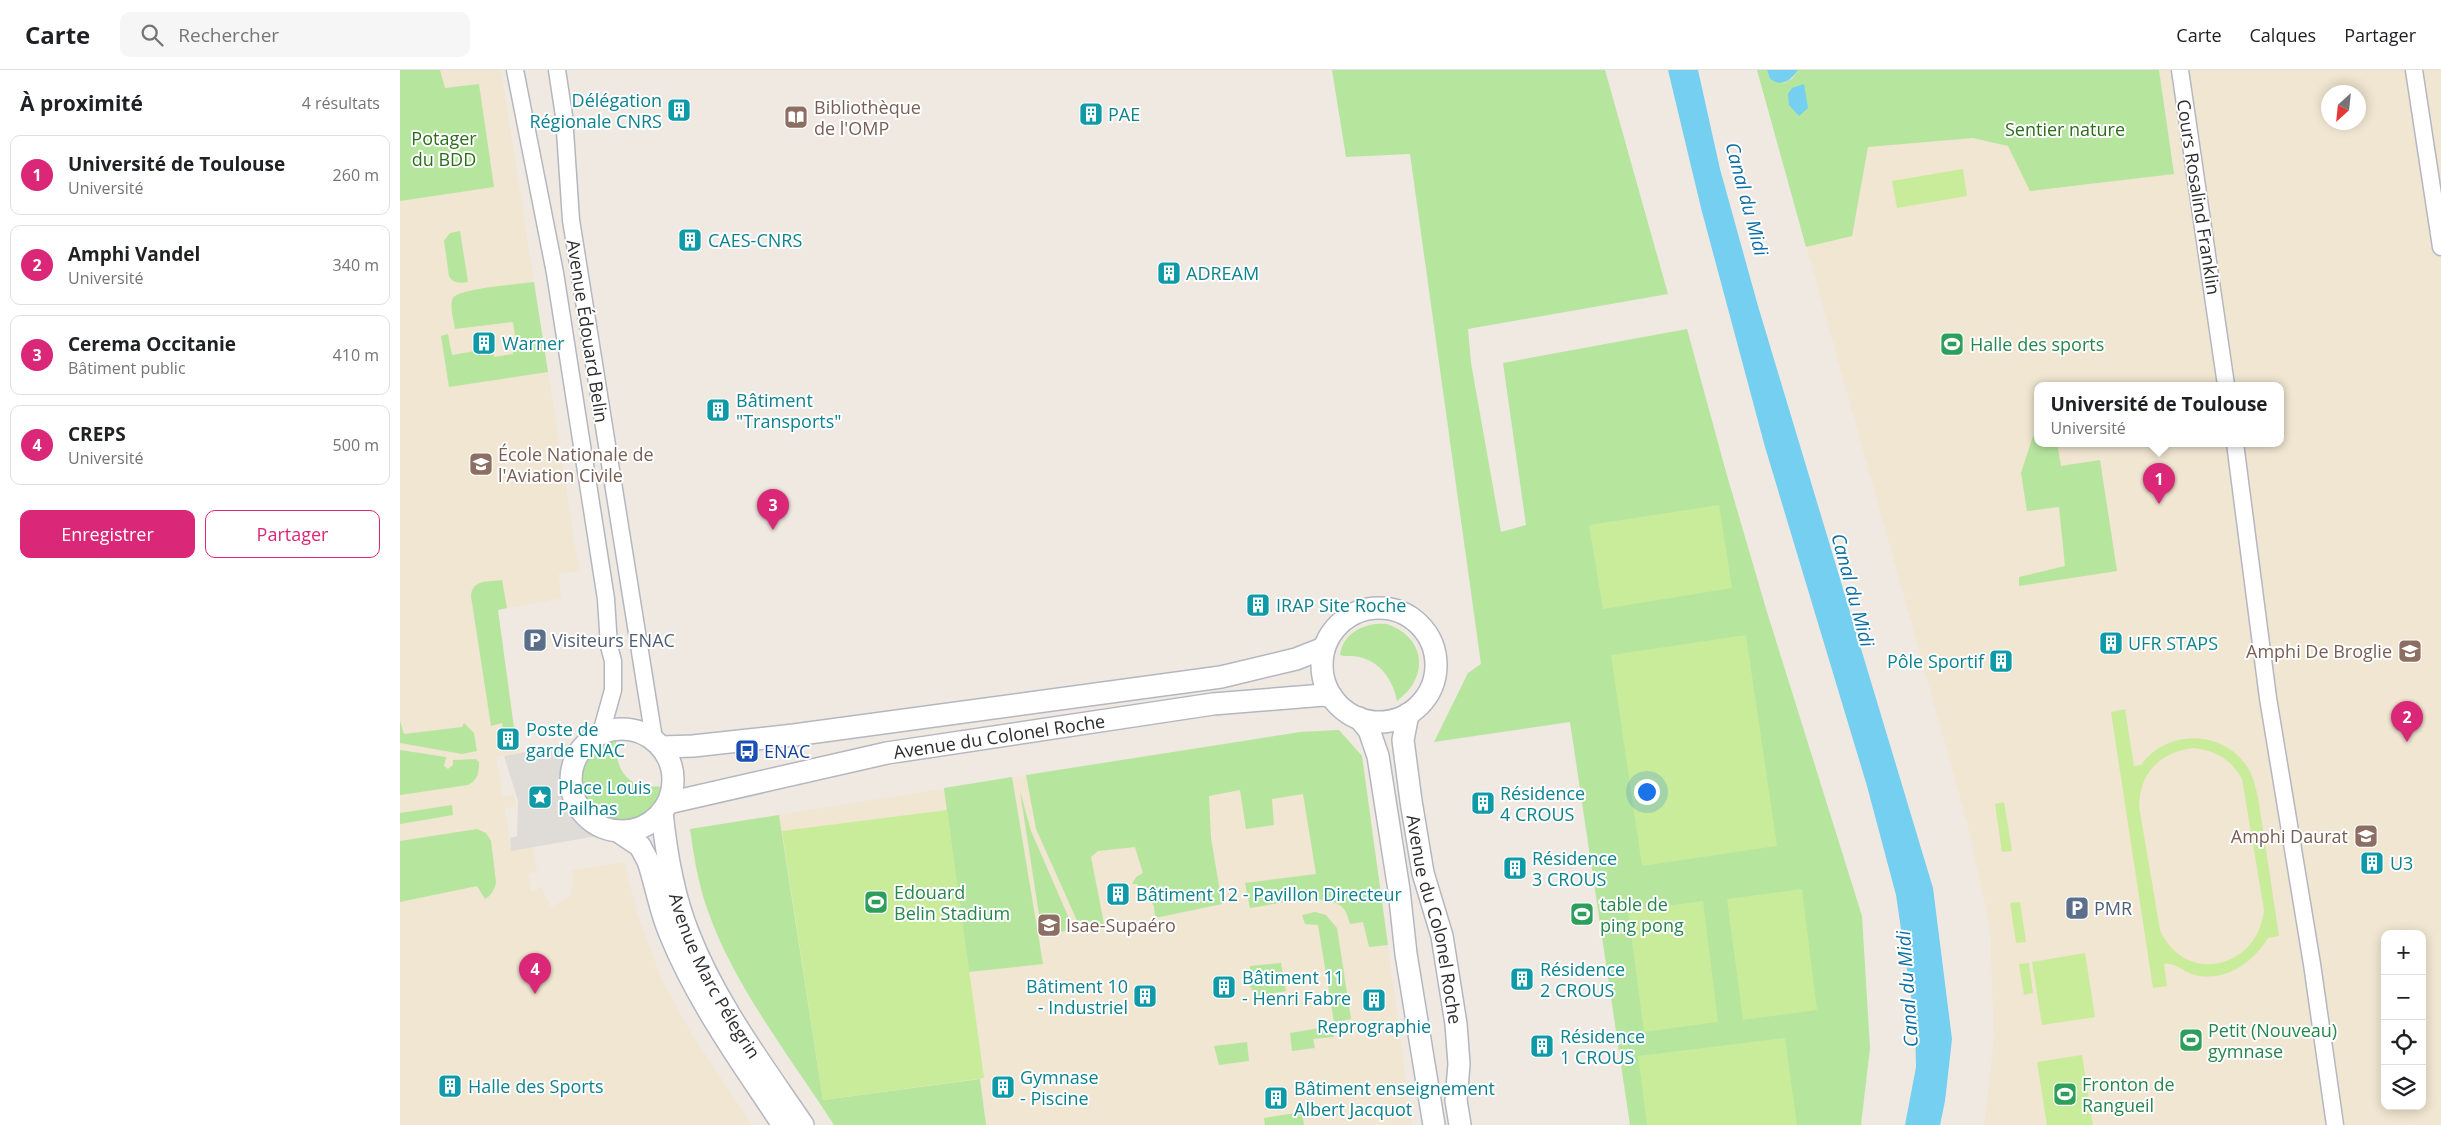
<!DOCTYPE html>
<html lang="fr">
<head>
<meta charset="utf-8">
<style>
	:root { --surface:#fff; --page:#f6f6f6; --text:#202124; --muted:#757577; --line:#e0e0e0; --accent:#db2777 }
	body { margin:0; font-family:"Open Sans",sans-serif; background:var(--page); color:var(--text) }
	.controls { position:absolute; right:15px; bottom:15px; display:grid; overflow:hidden; border-radius:10px; box-shadow:0 2px 12px #0003 }
	.controls button { width:45px; height:45px; display:grid; place-items:center; padding:0; border:0; border-bottom:1px solid var(--line); background:var(--surface); color:var(--text); font:25px sans-serif }
	.compass { position:absolute; left:1921px; top:15px; width:45px; height:45px; border-radius:50%; background:var(--surface); box-shadow:0 2px 12px #0003; rotate:207deg }
	.you { position:absolute; left:1246px; top:721px; width:18px; height:18px; margin:-12px; border:4px solid #fff; border-radius:50%; background:#1a73e8; box-shadow:0 0 0 8px #1a73e833 }
	.badge { display:grid; place-items:center; width:32px; height:32px; border-radius:50%; background:var(--accent); color:#fff; font-size:16px; font-weight:700 }
	.pin { position:absolute; translate:-50% -41px; filter:drop-shadow(0 1px 2px #0008) }
	.pin::after { content:''; position:absolute; top:26px; width:18px; height:15px; background:inherit; clip-path:polygon(0 0,100% 0,50% 100%) }
	.popup { position:absolute; left:1634px; top:312px; width:250px; height:65px; box-sizing:border-box; display:grid; place-content:center; border-radius:10px; background:var(--surface); filter:drop-shadow(0 1px 4px #0005); font-size:16px; white-space:nowrap; color:var(--muted) }
	.popup b { font-size:19px; color:var(--text) }
	.popup::after { content:''; position:absolute; left:50%; top:100%; margin-left:-10px; border:10px solid transparent; border-top-color:var(--surface) }
	.list { margin:0; padding:0; list-style:none }
	h2 { display:flex; justify-content:space-between; align-items:center; height:65px; margin:0; padding:0 20px; font-size:21px }
	h2 small { font-size:16px; font-weight:400; color:var(--muted) }
	.list li { display:grid; grid-template-columns:32px 1fr auto; gap:15px; align-items:center; box-sizing:border-box; height:80px; margin:0 10px 10px; padding:0 10px; border:1px solid var(--line); border-radius:10px }
	.list b { display:block; font-size:19px; white-space:nowrap }
	.list p { margin:0; font-size:16px; white-space:nowrap; color:var(--muted) }
	.list em { font-size:16px; font-style:normal; color:var(--muted) }
	.actions { display:flex; gap:10px; padding:15px 20px }
	.actions a { flex:1; padding:11px 0; border:1px solid var(--accent); border-radius:10px; text-align:center; font-size:18px; color:var(--accent) }
	.actions .main { background:var(--accent); color:#fff }
	.icon { flex:none; width:28px; height:28px; fill:none; stroke:currentColor; stroke-width:2; stroke-linecap:round; stroke-linejoin:round }
	.map { position:relative; flex:none; width:2041px; height:1055px; overflow:hidden }
	header { display:flex; align-items:center; gap:30px; box-sizing:border-box; height:70px; padding:0 25px; background:var(--surface); border-bottom:1px solid var(--line) }
	header strong { font-size:24px }
	nav { display:flex; gap:28px; margin-inline-start:auto; font-size:18px }
	.search { width:350px; height:45px; background:var(--page); display:flex; align-items:center; gap:12px; box-sizing:border-box; padding:0 18px; border-radius:10px; color:var(--muted); font-size:19px }
	main { display:flex }
	aside { flex:1; background:var(--surface) }
	.map>svg:first-child { display:block }
	.education { fill:#f0e6d1; fill-rule:evenodd }
	.green { fill:#b6e59e }
	.pitch { fill:#c9ec9a; fill-rule:evenodd }
	.plaza { fill:#dfdcd8 }
	.water { fill:#75cff0 }
	.lines { fill:none; stroke-linecap:round; stroke-linejoin:round }
	.minor-casing { stroke:#b4b7c1; stroke-width:19 }
	.tertiary-casing { stroke:#b4b7c1; stroke-width:24 }
	.minor { stroke:#fff; stroke-width:16 }
	.tertiary { stroke:#fff; stroke-width:21 }
	.labels { text-anchor:middle; dominant-baseline:central; stroke-width:4; stroke-linejoin:round; paint-order:stroke }
	.culture-label { font-size:18px; fill:#0d838f; stroke:#fff; text-anchor:start }
	.education-label { font-size:18px; fill:#785e54; stroke:#fff; text-anchor:start }
	.park-label { font-size:18px; fill:#2c6e1b; stroke:#fff }
	.street-label { font-size:18px; fill:#2e2e2e; stroke:#fff }
	.leisure-label { font-size:18px; fill:#27864d; stroke:#fff; text-anchor:start }
	.service-label { font-size:18px; fill:#4e5e75; stroke:#fff; text-anchor:start }
	.transit-label { font-size:18px; fill:#164399; stroke:#fff; text-anchor:start }
	.water-label { font-size:19px; font-style:italic; fill:#0d6fa3; stroke:#fff }
</style>
</head>
<body>
<header>
<strong>Carte</strong>
<div class="search"><svg class="icon" aria-label="search" viewBox="0 0 24 24"><circle cx="10" cy="10" r="6"/><path d="M15 15l6 6"/></svg>Rechercher</div>
<nav><a>Carte</a><a>Calques</a><a>Partager</a></nav>
</header>
<main>
<aside>
<h2>À proximité<small>4 résultats</small></h2>
<ul class="list">
<li><span class="badge">1</span><div><b>Université de Toulouse</b><p>Université</p></div><em>260 m</em></li>
<li><span class="badge">2</span><div><b>Amphi Vandel</b><p>Université</p></div><em>340 m</em></li>
<li><span class="badge">3</span><div><b>Cerema Occitanie</b><p>Bâtiment public</p></div><em>410 m</em></li>
<li><span class="badge">4</span><div><b>CREPS</b><p>Université</p></div><em>500 m</em></li>
</ul>
<div class="actions"><a class="main">Enregistrer</a><a>Partager</a></div>
</aside>
<div class="map">
<svg width="2041" height="1055" viewBox="0 0 2041 1055">
	<rect width="100%" height="100%" fill="#efe9e1"/>
	<g class="education">
		<polygon points="0,0 101,0 179,501 158,504 162,528 98,540 114,657 116,657 120,683 96,686 103,727 114,725 116,736 105,738 111,780 133,777 137,802 128,803 131,822 141,817 151,837 172,825 170,820 174,817 172,800 224,792 238,846 262,910 291,963 352,1055 0,1055"/>
		<path d="M1357,0h684v1055h-457l10,-85 -4,-113 -23,-105zM1928,22h30v30h-30zM1638,315h242v58h-242zM1985,864h37v172h-37z"/>
		<polygon points="939,660 962,686 1012,1055 434,1055 335,900 307,840 295,795 290,759 900,662"/>
	</g>
	<g class="green">
		<polygon points="0,0 40,0 45,18 79,14 94,117 0,131"/>
		<polygon points="932,0 1205,0 1268,224 1068,259 1071,293 1101,462 1126,455 1103,293 1287,259 1326,402 1367,542 1462,846 1470,978 1461,1055 1230,1055 1170,652 1034,672 1068,603 1081,594 1010,84 946,87"/>
		<polygon points="1357,0 1367,0 1370,9 1384,13 1393,8 1398,0 1759,0 1774,104 1630,121 1608,76 1573,68 1468,77 1452,166 1406,177"/>
		<path d="M60,161l8,51c-8,1 -15,2 -19,-6l-5,-35 6,-8z"/>
		<path d="M134,212l14,90 -99,15 -8,-51 7,-2 4,21 40,-7 2,9 19,-3 -3,-16 5,-1 -2,-15 -58,7c-1,-8 -6,-24 -2,-31 6,-10 68,-14 81,-16z"/>
		<polygon points="1638,365 1638,373 1657,373 1661,396 1700,390 1717,501 1619,516 1619,507 1665,496 1659,437 1627,441 1621,403 1633,366"/>
		<path d="M102,510l5,28 -9,2 16,118 -11,1 -1,-6 -11,3 -20,-130c1,-17 18,-14 31,-16z"/>
		<path d="M987,554c40,14 42,54 10,77 -4,-21 -16,-39 -38,-44 -6,-2 -14,0 -19,-2 3,-23 26,-33 47,-31z"/>
		<polygon points="0,651 4,664 62,657 64,653 74,663 77,681 62,684 0,673"/>
		<path d="M939,660l23,26 26,189 -19,2 -6,-25 -13,2c-2,-6 -3,-13 -8,-17 -17,-16 -70,-2 -92,1l-5,-25 71,-9 -13,-80 -31,5 2,26 -28,4 -6,-39 -31,6 2,42 11,66 -67,14 -1,-12 -17,-22h-5l4,-7 7,-4 -8,-26 -37,4 -7,6 14,72 -22,5 -47,-105 -10,-54 274,-43z"/>
		<path d="M216,670c-1,20 4,40 27,46 7,1 13,0 20,1 -4,14 -12,26 -27,31 -54,18 -78,-66 -20,-78z"/>
		<path d="M0,680l46,7 -2,9 4,3 5,-4v-5l23,-1 3,3c0,10 -1,18 -11,23l-68,10z"/>
		<polygon points="612,707 643,894 568,902 544,718"/>
		<polygon points="620,721 631,761 674,860 642,864"/>
		<polygon points="52,735 53,745 0,754 0,743"/>
		<path d="M379,745l44,285 157,-21 6,46h-152c-42,-65 -101,-141 -126,-214 -10,-27 -14,-55 -18,-82z"/>
		<path d="M77,759l9,4 5,8 5,41c-1,7 -5,14 -11,17l-8,-13 -77,16v-61z"/>
		<polygon points="915,842 926,845 937,858 951,949 934,952 918,855 905,854 902,845"/>
		<polygon points="881,893 886,921 856,926 849,915 850,896"/>
		<polygon points="932,956 934,967 913,969 915,978 892,981 890,963"/>
		<polygon points="847,972 849,991 819,995 814,976"/>
		<polygon points="902,1042 904,1055 865,1055 864,1048"/>
	</g>
	<g class="pitch">
		<polygon points="1563,99 1567,126 1497,138 1492,111"/>
		<polygon points="1319,435 1332,518 1203,539 1189,455"/>
		<polygon points="1346,565 1377,776 1242,796 1211,585"/>
		<path d="M1725,639l9,57 7,-1c25,-35 79,-36 105,0 7,9 9,21 12,32l21,139 -11,2c-15,25 -45,46 -76,36 -10,-3 -17,-12 -28,-10l3,22 -14,2 -42,-276zM1794,678c22,3 37,11 48,31l22,131c-6,59 -79,76 -104,20l-21,-124c1,-35 22,-54 55,-58z"/>
		<polygon points="1604,732 1612,781 1602,782 1595,734"/>
		<polygon points="547,740 584,1008 423,1030 382,761"/>
		<polygon points="1402,819 1417,940 1343,950 1327,829"/>
		<polygon points="1303,831 1318,952 1244,962 1228,841"/>
		<polygon points="1620,832 1626,872 1616,873 1610,833"/>
		<polygon points="1685,883 1695,947 1642,955 1632,892"/>
		<polygon points="1629,893 1633,923 1624,925 1619,894"/>
		<polygon points="1385,968 1397,1055 1247,1055 1238,986"/>
		<polygon points="1682,985 1693,1055 1647,1055 1637,992"/>
	</g>
	<polygon class="plaza" points="172,674 161,701 162,722 170,742 197,766 111,781 110,768 117,766 118,731 104,686"/>
	<g class="water">
		<polygon points="1268,0 1298,0 1320,99 1358,236 1533,818 1552,969 1545,1031 1540,1055 1505,1055 1516,997 1515,954 1496,825 1467,716 1365,377 1301,138"/>
		<path d="M1367,0h31c-8,11 -16,17 -28,9z"/>
		<polygon points="1404,14 1408,38 1399,46 1389,35 1388,24 1392,18"/>
	</g>
	<g class="lines">
		<g class="minor-casing">
			<g id="minor">
				<polyline points="115,0 155,203 206,529 209,576 213,591 213,620 201,663"/>
				<polyline points="157,0 164,46 171,150 254,669"/>
				<polyline points="1780,0 1826,315"/>
				<polyline points="2014,0 2041,177"/>
				<polyline points="1835,373 1868,628 1912,894 1935,1055"/>
			</g>
		</g>
		<g class="tertiary-casing">
			<g id="tertiary">
				<circle cx="979" cy="595" r="57"/>
				<path id="s1" d="M1008,644l-5,26 8,61 12,72 19,63 14,88 3,40 -3,36 4,25"/>
				<polyline points="959,648 969,660 978,686 999,820 1006,884 1034,1055"/>
				<circle cx="222" cy="710" r="51"/>
				<polyline points="262,677 293,676 394,665 821,607 896,589 924,578"/>
				<path id="s2" d="M268,733l219,-50 326,-49 111,-9 8,2"/>
				<path id="s3" d="M262,742c4,40 11,82 26,120 27,70 73,131 115,193"/>
				<path d="M219,762l21,14 8,15c8,24 12,50 22,73 28,69 72,129 113,191"/>
			</g>
		</g>
		<use href="#minor" class="minor"/>
		<use href="#tertiary" class="tertiary"/>
	</g>
	<defs>
		<g id="building-square" transform="scale(1.25)"><rect x="-9" y="-9" width="18" height="18" rx="4" fill="#0f9aa8" stroke="#fff"/><path d="M-4-6H4V6H1V3H-1V6H-4ZM-2.5-4.3h1.7v1.8h-1.7ZM.8-4.3h1.7v1.8H.8ZM-2.5-1h1.7V.8h-1.7ZM.8-1h1.7V.8H.8Z" fill="#fff"/></g>
		<g id="library-square" transform="scale(1.25)"><rect x="-9" y="-9" width="18" height="18" rx="4" fill="#8d6e63" stroke="#fff"/><path d="M-6-4Q-3-5.5-.7-3.5V5Q-3 3-6 4ZM6-4Q3-5.5 .7-3.5V5Q3 3 6 4Z" fill="#fff"/></g>
		<g id="stadium-square" transform="scale(1.25)"><rect x="-9" y="-9" width="18" height="18" rx="4" fill="#2e9e5b" stroke="#fff"/><path d="M0-5a6.5 5 0 1 0 0 10a6.5 5 0 1 0 0-10ZM-3.5-1.8h7v3.6h-7Z" fill="#fff"/></g>
		<g id="university-square" transform="scale(1.25)"><rect x="-9" y="-9" width="18" height="18" rx="4" fill="#8d6e63" stroke="#fff"/><path d="M0-5L7-2L0 1L-7-2ZM-4 1L0 2.5L4 1V4Q0 6-4 4Z" fill="#fff"/></g>
		<g id="parking-square" transform="scale(1.25)"><rect x="-9" y="-9" width="18" height="18" rx="4" fill="#5c6f8a" stroke="#fff"/><path d="M-3.5-5.5H1a3.5 3.5 0 0 1 0 7H-1V5.5H-3.5ZM-1-3.4V-.6H.8a1.4 1.4 0 0 0 0-2.8Z" fill="#fff"/></g>
		<g id="bus-square" transform="scale(1.25)"><rect x="-9" y="-9" width="18" height="18" rx="4" fill="#1a4fb4" stroke="#fff"/><path d="M-5-6H5V4H4V6H2V4H-2V6H-4V4H-5ZM-3.5-4V0h7V-4ZM-3.5 1.2v1.5H-2V1.2ZM2 1.2v1.5H3.5V1.2Z" fill="#fff"/></g>
		<g id="sight-square" transform="scale(1.25)"><rect x="-9" y="-9" width="18" height="18" rx="4" fill="#0f9aa8" stroke="#fff"/><path d="M0-6L1.8-2.2L6-1.7L2.9 1.2L3.7 5.4L0 3.3L-3.7 5.4L-2.9 1.2L-6-1.7L-1.8-2.2Z" fill="#fff"/></g>
	</defs>
	<g fill-rule="evenodd">
		<use href="#building-square" x="279" y="40"/>
		<use href="#building-square" x="691" y="44"/>
		<use href="#library-square" x="396" y="47"/>
		<use href="#building-square" x="290" y="170"/>
		<use href="#building-square" x="769" y="203"/>
		<use href="#building-square" x="84" y="273"/>
		<use href="#stadium-square" x="1552" y="274"/>
		<use href="#building-square" x="318" y="340"/>
		<use href="#university-square" x="81" y="394"/>
		<use href="#building-square" x="858" y="535"/>
		<use href="#parking-square" x="135" y="570"/>
		<use href="#building-square" x="1711" y="573"/>
		<use href="#university-square" x="2010" y="581"/>
		<use href="#building-square" x="1601" y="591"/>
		<use href="#building-square" x="108" y="669"/>
		<use href="#bus-square" x="347" y="681"/>
		<use href="#sight-square" x="140" y="727"/>
		<use href="#building-square" x="1083" y="733"/>
		<use href="#university-square" x="1966" y="766"/>
		<use href="#building-square" x="1972" y="793"/>
		<use href="#building-square" x="1115" y="798"/>
		<use href="#building-square" x="718" y="824"/>
		<use href="#stadium-square" x="476" y="832"/>
		<use href="#parking-square" x="1677" y="838"/>
		<use href="#stadium-square" x="1182" y="844"/>
		<use href="#university-square" x="649" y="855"/>
		<use href="#building-square" x="1122" y="909"/>
		<use href="#building-square" x="824" y="917"/>
		<use href="#building-square" x="745" y="926"/>
		<use href="#building-square" x="974" y="930"/>
		<use href="#stadium-square" x="1791" y="970"/>
		<use href="#building-square" x="1142" y="976"/>
		<use href="#building-square" x="50" y="1016"/>
		<use href="#building-square" x="603" y="1017"/>
		<use href="#stadium-square" x="1665" y="1024"/>
		<use href="#building-square" x="876" y="1028"/>
	</g>
	<g class="labels">
		<g class="culture-label">
			<text x="262" y="30" text-anchor="end">Délégation<tspan x="262" dy="21">Régionale CNRS</tspan></text>
			<text x="708" y="44">PAE</text>
			<text x="308" y="170">CAES-CNRS</text>
			<text x="786" y="203">ADREAM</text>
			<text x="102" y="273">Warner</text>
			<text x="336" y="330">Bâtiment<tspan x="336" dy="21">"Transports"</tspan></text>
			<text x="876" y="535">IRAP Site Roche</text>
			<text x="1728" y="573">UFR STAPS</text>
			<text x="1584" y="591" text-anchor="end">Pôle Sportif</text>
			<text x="126" y="659">Poste de<tspan x="126" dy="21">garde ENAC</tspan></text>
			<text x="158" y="717">Place Louis<tspan x="158" dy="21">Pailhas</tspan></text>
			<text x="1100" y="723">Résidence<tspan x="1100" dy="21">4 CROUS</tspan></text>
			<text x="1132" y="788">Résidence<tspan x="1132" dy="21">3 CROUS</tspan></text>
			<text x="1990" y="793">U3</text>
			<text x="736" y="824">Bâtiment 12 - Pavillon Directeur</text>
			<text x="1140" y="899">Résidence<tspan x="1140" dy="21">2 CROUS</tspan></text>
			<text x="842" y="907">Bâtiment 11<tspan x="842" dy="21">- Henri Fabre</tspan></text>
			<text x="728" y="916" text-anchor="end">Bâtiment 10<tspan x="728" dy="21">- Industriel</tspan></text>
			<text x="974" y="956" text-anchor="middle">Reprographie</text>
			<text x="1160" y="966">Résidence<tspan x="1160" dy="21">1 CROUS</tspan></text>
			<text x="620" y="1007">Gymnase<tspan x="620" dy="21">- Piscine</tspan></text>
			<text x="68" y="1016">Halle des Sports</text>
			<text x="894" y="1018">Bâtiment enseignement<tspan x="894" dy="21">Albert Jacquot</tspan></text>
		</g>
		<g class="education-label">
			<text x="414" y="37">Bibliothèque<tspan x="414" dy="21">de l'OMP</tspan></text>
			<text x="98" y="384">École Nationale de<tspan x="98" dy="21">l'Aviation Civile</tspan></text>
			<text x="1992" y="581" text-anchor="end">Amphi De Broglie</text>
			<text x="1948" y="766" text-anchor="end">Amphi Daurat</text>
			<text x="666" y="855">Isae-Supaéro</text>
		</g>
		<g class="park-label">
			<text x="1665" y="59">Sentier nature</text>
			<text x="44" y="68">Potager<tspan x="44" dy="21">du BDD</tspan></text>
		</g>
		<g class="street-label">
			<text transform="translate(1799 127) rotate(81)">Cours Rosalind Franklin</text>
			<text transform="translate(188 261) rotate(81)">Avenue Édouard Belin</text>
			<text stroke="none"><textPath href="#s2" startOffset="338">Avenue du Colonel Roche</textPath></text>
			<text stroke="none"><textPath href="#s1" startOffset="209">Avenue du Colonel Roche</textPath></text>
			<text stroke="none"><textPath href="#s3" startOffset="174">Avenue Marc Pélegrin</textPath></text>
		</g>
		<g class="leisure-label">
			<text x="1570" y="274">Halle des sports</text>
			<text x="494" y="822">Edouard<tspan x="494" dy="21">Belin Stadium</tspan></text>
			<text x="1200" y="834">table de<tspan x="1200" dy="21">ping pong</tspan></text>
			<text x="1808" y="960">Petit (Nouveau)<tspan x="1808" dy="21">gymnase</tspan></text>
			<text x="1682" y="1014">Fronton de<tspan x="1682" dy="21">Rangueil</tspan></text>
		</g>
		<g class="service-label">
			<text x="152" y="570">Visiteurs ENAC</text>
			<text x="1694" y="838">PMR</text>
		</g>
		<g class="transit-label">
			<text x="364" y="681">ENAC</text>
		</g>
		<g class="water-label">
			<text transform="translate(1347 129) rotate(75)">Canal du Midi</text>
			<text transform="translate(1453 520) rotate(75)">Canal du Midi</text>
			<text transform="translate(1507 919) rotate(-94)">Canal du Midi</text>
		</g>
	</g>
</svg>
<div class="controls">
<button>+</button>
<button>−</button>
<button><svg class="icon" aria-label="locate" viewBox="0 0 24 24"><circle cx="12" cy="12" r="6"/><path d="M12 2v4M12 18v4M2 12h4M18 12h4"/></svg></button>
<button><svg class="icon" aria-label="layers" viewBox="0 0 24 24"><path d="M12 4l9 5-9 5-9-5zM3 14l9 5 9-5"/></svg></button>
</div>
<svg class="compass" viewBox="-18 -18 36 36"><path d="M0-13l5 13h-10z" fill="#e53935"/><path d="M0 13l5-13h-10z" fill="#757577"/></svg>
<div class="you"></div>
<div class="pin badge" style="left:1759px;top:434px">1</div>
<div class="popup"><b>Université de Toulouse</b>Université</div>
<div class="pin badge" style="left:2007px;top:672px">2</div>
<div class="pin badge" style="left:373px;top:460px">3</div>
<div class="pin badge" style="left:135px;top:924px">4</div>
</div>
</main>
</body>
</html>
